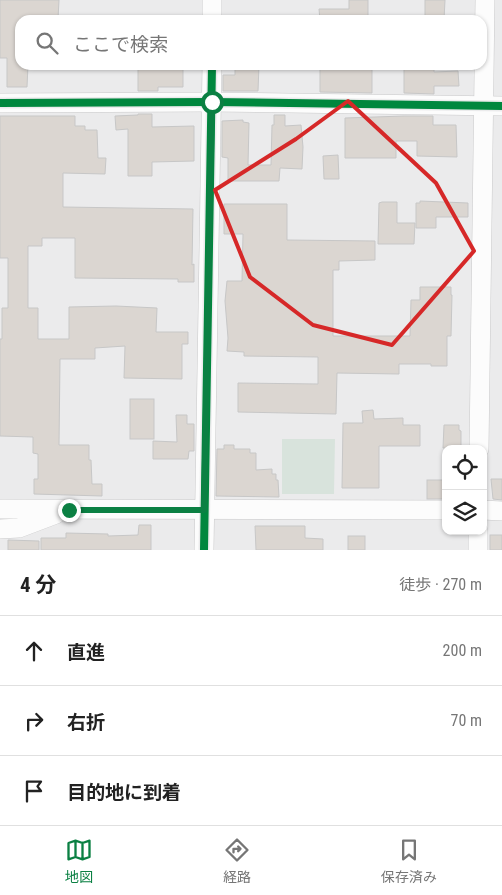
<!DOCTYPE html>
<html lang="ja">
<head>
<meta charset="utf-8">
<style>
	:root { --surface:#fff; --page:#f2f2f2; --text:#222; --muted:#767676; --line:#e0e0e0; --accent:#0b8043 }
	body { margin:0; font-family:"Roboto Condensed","Noto Sans JP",sans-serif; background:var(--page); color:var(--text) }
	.controls { position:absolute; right:15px; bottom:15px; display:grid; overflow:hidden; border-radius:10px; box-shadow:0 1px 4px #0004 }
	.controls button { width:45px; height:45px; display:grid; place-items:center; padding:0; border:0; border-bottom:1px solid var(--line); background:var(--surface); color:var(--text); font:25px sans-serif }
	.stop { position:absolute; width:15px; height:15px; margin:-11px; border:4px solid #0b8043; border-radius:50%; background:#fff }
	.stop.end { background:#0b8043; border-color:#fff; box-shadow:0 1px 5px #0008 }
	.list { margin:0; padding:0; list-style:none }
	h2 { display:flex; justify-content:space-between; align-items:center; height:65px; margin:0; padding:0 20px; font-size:21px }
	h2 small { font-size:16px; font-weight:400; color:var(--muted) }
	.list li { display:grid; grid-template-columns:32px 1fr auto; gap:15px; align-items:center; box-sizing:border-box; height:70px; padding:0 20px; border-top:1px solid var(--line) }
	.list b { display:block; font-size:19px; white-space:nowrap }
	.list em { font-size:16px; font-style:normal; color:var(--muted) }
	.icon { flex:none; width:28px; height:28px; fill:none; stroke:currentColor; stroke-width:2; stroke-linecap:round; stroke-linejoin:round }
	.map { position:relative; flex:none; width:502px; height:550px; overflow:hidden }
	.search { position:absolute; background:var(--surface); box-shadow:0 1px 4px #0004; left:15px; right:15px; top:15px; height:55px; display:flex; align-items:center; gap:12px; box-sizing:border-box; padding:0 18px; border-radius:15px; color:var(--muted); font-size:19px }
	.sheet { height:275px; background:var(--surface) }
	nav { display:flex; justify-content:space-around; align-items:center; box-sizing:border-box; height:70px; border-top:1px solid var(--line); background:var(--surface); font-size:14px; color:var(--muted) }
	nav a { display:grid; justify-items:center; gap:2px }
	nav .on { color:var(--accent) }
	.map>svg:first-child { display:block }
	.green { fill:#d8e3dc }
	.building { fill:#dbd6d1; stroke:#c7c7c7 }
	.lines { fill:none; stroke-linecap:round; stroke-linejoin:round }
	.minor-casing { stroke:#c9c9ca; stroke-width:20 }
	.minor { stroke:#fcfcfc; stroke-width:19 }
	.cycleway-casing { stroke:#ebebec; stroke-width:11 }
	.cycleway { stroke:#00873e; stroke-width:8 }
	.route { stroke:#0b8043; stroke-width:6 }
	.marked { fill:none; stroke:#d62828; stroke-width:4; stroke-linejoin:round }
</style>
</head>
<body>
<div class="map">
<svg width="502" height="550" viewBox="0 0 502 550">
	<rect width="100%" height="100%" fill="#ebebec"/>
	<polygon class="green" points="282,439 335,439 334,494 282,494"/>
	<g class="building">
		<polygon points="0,0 59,0 58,19 21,18 20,20 20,65 28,65 27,87 7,87 7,58 0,58"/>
		<polygon points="349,0 368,0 368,20 320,20 319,9 349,9"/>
		<polygon points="425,0 445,0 444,20 425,20"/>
		<polygon points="166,65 183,65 183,87 158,87 158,91 138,91 138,69 165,69"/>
		<polygon points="235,65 259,65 258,91 223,91 223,75 235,75"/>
		<polygon points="350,65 372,65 372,93 320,92 320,66"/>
		<polygon points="404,65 434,65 434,72 458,71 459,86 434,86 434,94 404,93"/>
		<polygon points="138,114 152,114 152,127 194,126 194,161 152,162 152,176 128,176 128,129 116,130 115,116 138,115"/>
		<polygon points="274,115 285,115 285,126 301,125 303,147 302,169 280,168 279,181 228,181 228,158 222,157 222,121 243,120 243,122 249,123 248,165 271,165 272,125 274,125"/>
		<polygon points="0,116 75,116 75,126 85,126 85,130 97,130 98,158 106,158 105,174 63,173 63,207 193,209 192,265 194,264 194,282 178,282 178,279 75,278 75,238 42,238 42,246 28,246 28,308 38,308 38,339 69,339 69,307 116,306 157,308 156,332 188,332 188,344 182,344 182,379 124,378 125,346 95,348 95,359 60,359 59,445 89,445 89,460 91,460 92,484 102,484 102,496 34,494 34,479 38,479 38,454 33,453 33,437 0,436 0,339 2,339 2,308 8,308 8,258 0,258"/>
		<polygon points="404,116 433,116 433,125 456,125 457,157 417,156 417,141 396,141 396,158 345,158 345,118"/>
		<polygon points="338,155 339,179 324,179 323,156"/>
		<polygon points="420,201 468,203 468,217 436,217 436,228 416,228 416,203 420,203"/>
		<polygon points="382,202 397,202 397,223 415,223 414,244 378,244 379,203"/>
		<polygon points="224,204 287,204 287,240 375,241 375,260 339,261 339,270 333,270 333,336 410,336 411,300 420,300 420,287 451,287 451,295 452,295 451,336 447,336 447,366 431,366 431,364 399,364 399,374 337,373 336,414 238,412 238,383 318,384 318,357 244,356 244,352 227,351 228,338 225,301 227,281 242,281 243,234 224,234"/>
		<rect x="130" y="399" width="24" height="40"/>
		<polygon points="373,410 374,419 403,418 403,425 420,425 420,446 379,446 379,488 342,488 343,423 363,423 362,411"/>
		<polygon points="176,415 187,415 187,424 194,424 194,451 189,451 188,459 153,459 153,441 177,442"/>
		<polygon points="444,425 459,425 459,430 461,431 461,449 443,448"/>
		<polygon points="224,445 234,445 234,449 250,449 250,453 256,453 256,470 272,469 272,474 276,474 276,480 278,480 279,497 216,496 217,449 224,449"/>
		<polygon points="491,479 502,479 502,500 493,499"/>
		<rect x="427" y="480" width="19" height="19"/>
		<polygon points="139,525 151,525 151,550 41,550 41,538 66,538 66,533 108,534 108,536 138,535"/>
		<polygon points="255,526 305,526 305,538 323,539 323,550 256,550"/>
		<rect x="490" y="535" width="12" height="15"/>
		<rect x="348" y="536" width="17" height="14"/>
		<polygon points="8,540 39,541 39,550 8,550"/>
	</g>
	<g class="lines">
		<g class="minor-casing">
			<g id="minor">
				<polyline points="212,20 212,0"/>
				<polyline points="0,103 211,102 502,106"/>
				<polyline points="479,449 485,0"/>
				<polyline points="0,509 446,510"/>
				<polyline points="483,510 502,511"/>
				<polyline points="0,529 19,528 56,514"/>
				<polyline points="204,550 212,65"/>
				<polyline points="478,550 478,531"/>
			</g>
		</g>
		<use href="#minor" class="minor"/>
		<g class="cycleway-casing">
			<g id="cycleway">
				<polyline points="0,103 211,102 502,106"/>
				<polyline points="204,550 212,65"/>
			</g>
		</g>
		<use href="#cycleway" class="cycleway"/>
	</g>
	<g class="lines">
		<polyline class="route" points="69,510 204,510 212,102"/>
	</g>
	<path class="marked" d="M348,101l88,82 38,68 -82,94 -79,-20 -63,-48 -35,-87 81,-51z"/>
</svg>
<div class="controls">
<button><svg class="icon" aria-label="locate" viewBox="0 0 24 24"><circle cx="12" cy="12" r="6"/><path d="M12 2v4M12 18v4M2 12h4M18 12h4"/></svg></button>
<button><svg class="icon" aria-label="layers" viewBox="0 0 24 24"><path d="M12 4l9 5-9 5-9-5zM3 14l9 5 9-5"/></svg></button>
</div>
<div class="stop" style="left:212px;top:102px"></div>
<div class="stop end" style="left:69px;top:510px"></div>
<div class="search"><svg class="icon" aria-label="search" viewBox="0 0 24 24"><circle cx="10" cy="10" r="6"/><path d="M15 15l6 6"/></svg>ここで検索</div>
</div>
<section class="sheet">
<h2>4 分<small>徒歩 · 270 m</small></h2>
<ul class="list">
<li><svg class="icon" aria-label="ahead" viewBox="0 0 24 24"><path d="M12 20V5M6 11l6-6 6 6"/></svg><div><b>直進</b></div><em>200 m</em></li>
<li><svg class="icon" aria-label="right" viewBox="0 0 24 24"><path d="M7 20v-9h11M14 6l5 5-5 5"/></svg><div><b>右折</b></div><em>70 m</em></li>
<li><svg class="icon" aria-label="arrive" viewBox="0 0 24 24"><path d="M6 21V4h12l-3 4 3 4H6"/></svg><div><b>目的地に到着</b></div></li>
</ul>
</section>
<nav>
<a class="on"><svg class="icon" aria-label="map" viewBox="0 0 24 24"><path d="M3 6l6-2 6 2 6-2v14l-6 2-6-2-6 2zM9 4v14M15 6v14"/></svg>地図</a>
<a><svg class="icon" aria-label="directions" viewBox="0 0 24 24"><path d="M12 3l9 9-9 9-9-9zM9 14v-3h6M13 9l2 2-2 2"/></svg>経路</a>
<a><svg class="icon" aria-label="saved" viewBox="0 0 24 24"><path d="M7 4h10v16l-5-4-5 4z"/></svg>保存済み</a>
</nav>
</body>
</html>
